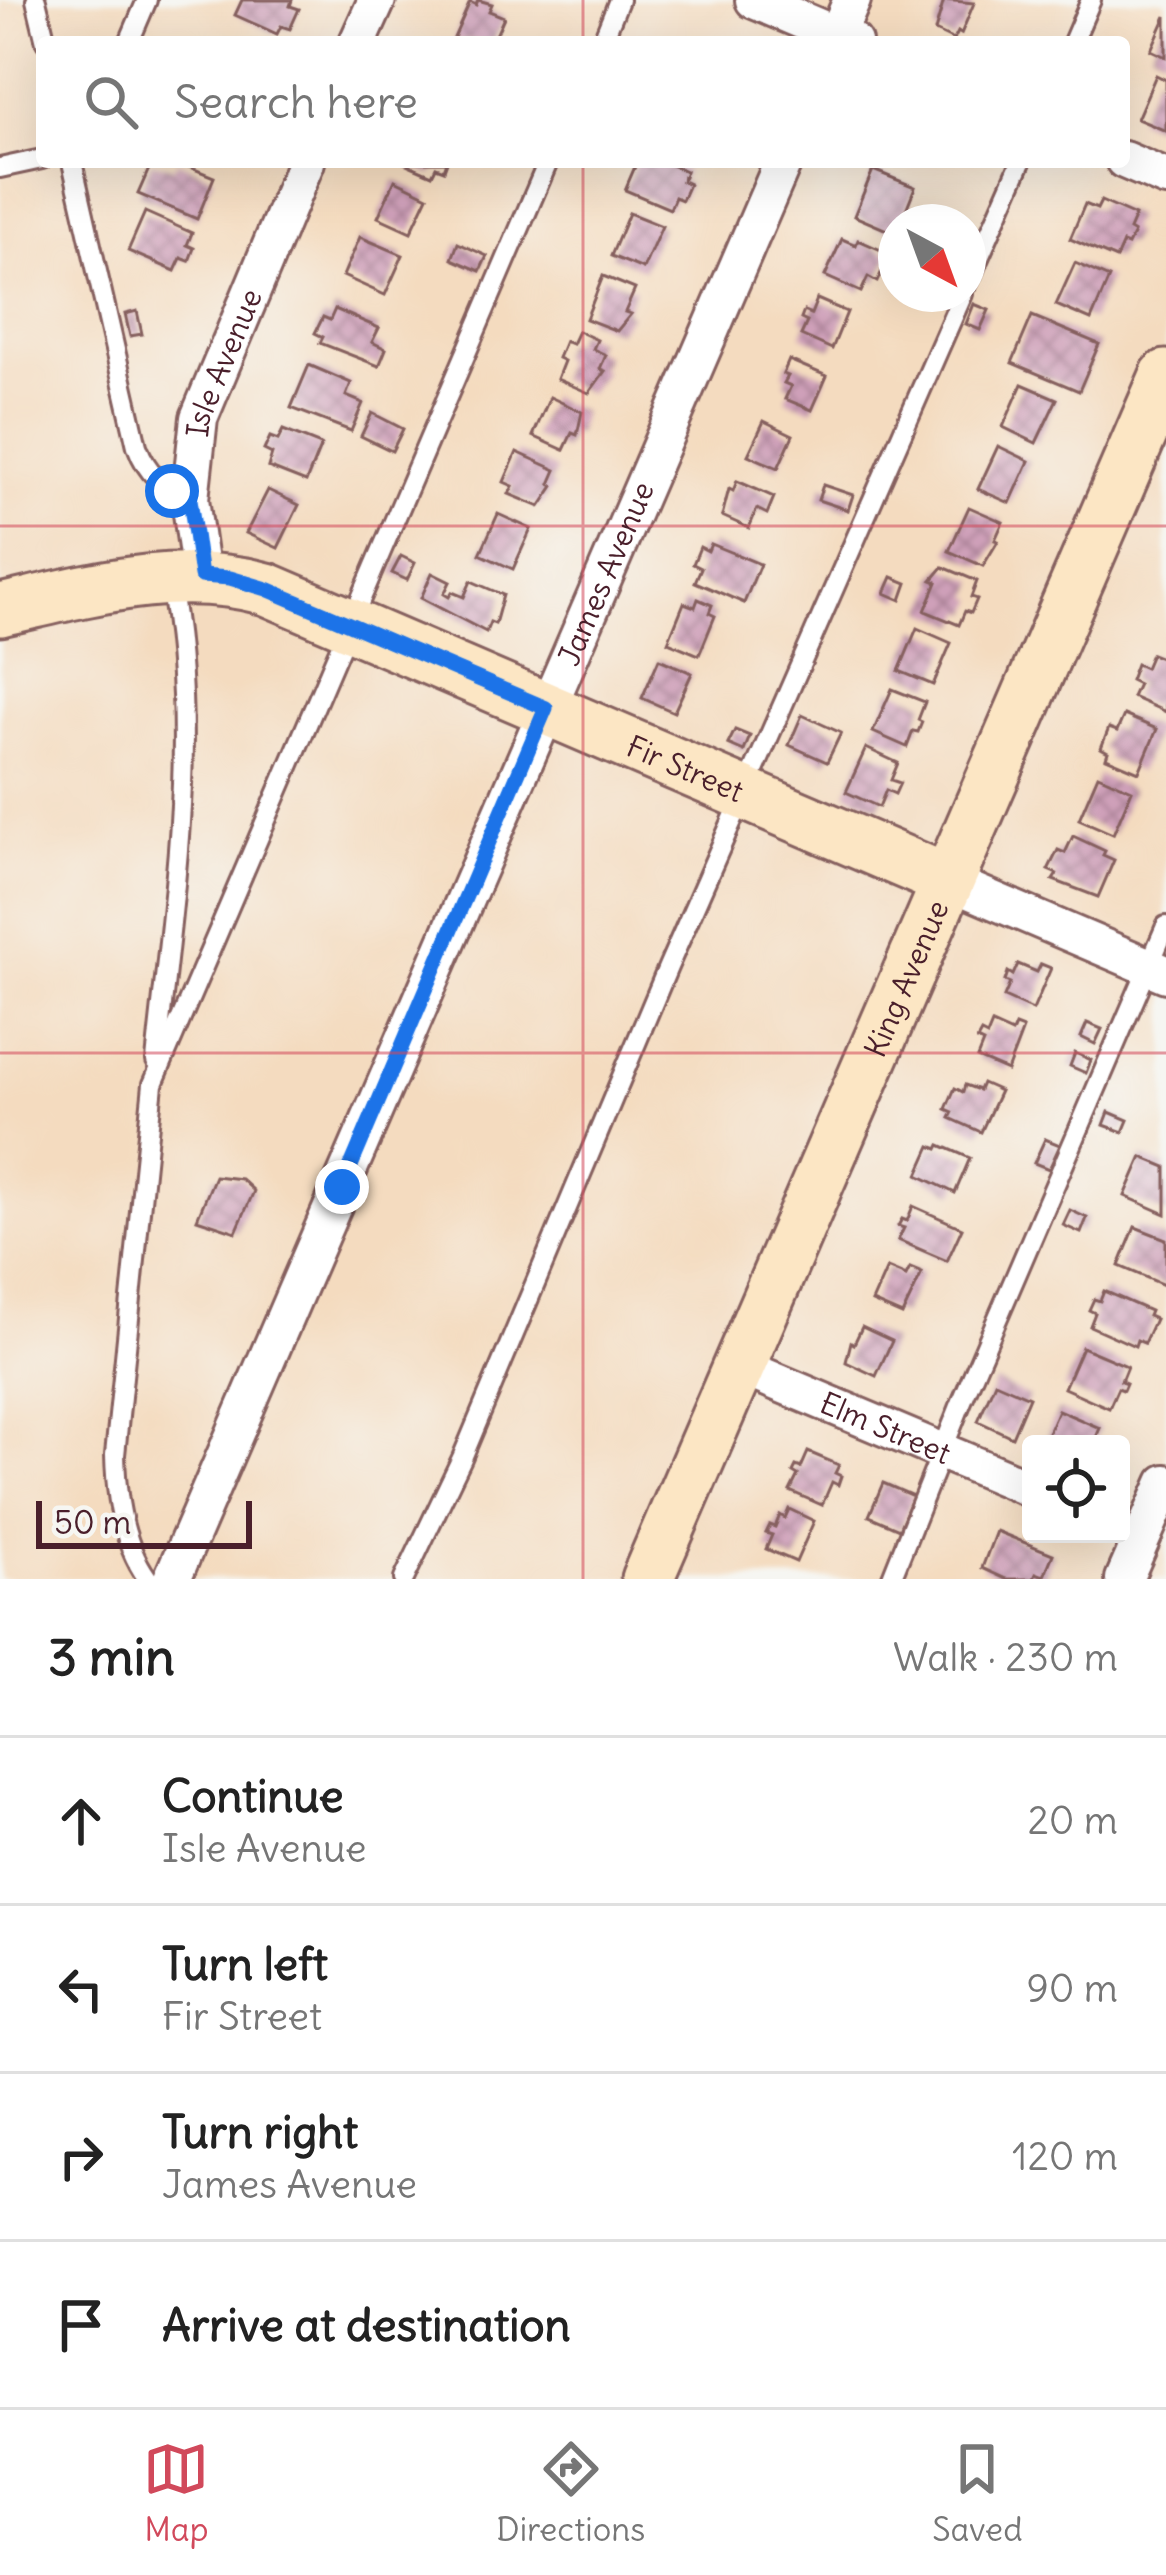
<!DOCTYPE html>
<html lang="en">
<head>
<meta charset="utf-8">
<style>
	:root { --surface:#fff; --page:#f6f6f6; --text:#222; --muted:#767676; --line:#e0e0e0; --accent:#d1495b }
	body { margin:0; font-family:Delius,sans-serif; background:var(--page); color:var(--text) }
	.controls { position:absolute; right:36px; bottom:36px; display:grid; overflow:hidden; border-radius:12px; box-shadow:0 12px 48px #0002 }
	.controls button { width:108px; height:108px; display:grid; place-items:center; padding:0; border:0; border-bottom:3px solid var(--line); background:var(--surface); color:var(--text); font:60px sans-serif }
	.compass { position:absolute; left:878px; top:204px; width:108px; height:108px; border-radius:50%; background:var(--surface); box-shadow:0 12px 48px #0002; rotate:139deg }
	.scale { position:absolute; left:36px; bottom:30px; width:216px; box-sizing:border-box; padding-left:12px; border:6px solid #4a1f2b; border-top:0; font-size:33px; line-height:42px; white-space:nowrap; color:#4a1f2b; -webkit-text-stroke:9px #f6f6f2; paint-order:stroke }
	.stop { position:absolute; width:36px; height:36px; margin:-27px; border:9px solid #1a73e8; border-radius:50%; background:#fff }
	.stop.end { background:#1a73e8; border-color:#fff; box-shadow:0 3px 12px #0008 }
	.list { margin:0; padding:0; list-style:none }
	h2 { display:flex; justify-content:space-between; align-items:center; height:156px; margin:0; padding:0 48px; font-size:51px }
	h2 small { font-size:39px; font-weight:400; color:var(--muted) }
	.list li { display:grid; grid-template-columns:78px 1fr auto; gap:36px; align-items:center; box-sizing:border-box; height:168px; padding:0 48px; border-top:3px solid var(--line) }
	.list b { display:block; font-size:45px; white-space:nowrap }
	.list p { margin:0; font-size:39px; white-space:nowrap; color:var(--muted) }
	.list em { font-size:39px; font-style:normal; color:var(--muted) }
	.icon { flex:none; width:66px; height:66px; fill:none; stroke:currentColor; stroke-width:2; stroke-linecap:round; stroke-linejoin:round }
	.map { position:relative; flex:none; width:1166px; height:1579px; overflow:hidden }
	.search { position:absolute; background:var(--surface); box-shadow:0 12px 48px #0002; left:36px; right:36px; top:36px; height:132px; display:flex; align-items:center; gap:30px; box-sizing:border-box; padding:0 42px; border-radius:12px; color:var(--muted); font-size:45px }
	.sheet { height:828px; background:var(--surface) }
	nav { display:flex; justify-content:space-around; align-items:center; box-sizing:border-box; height:168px; border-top:3px solid var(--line); background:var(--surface); font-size:33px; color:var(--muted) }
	nav a { display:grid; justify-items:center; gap:6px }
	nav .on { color:var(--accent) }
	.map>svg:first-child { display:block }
	.building { fill:url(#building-cross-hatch) }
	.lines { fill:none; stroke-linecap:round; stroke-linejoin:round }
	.lane-casing { stroke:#86615f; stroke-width:24 }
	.street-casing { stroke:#86615f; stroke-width:42 }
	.secondary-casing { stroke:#86615f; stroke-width:57 }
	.lane { stroke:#fff; stroke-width:18 }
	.street { stroke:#fff; stroke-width:36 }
	.secondary { stroke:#fce6c4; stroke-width:51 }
	.route { stroke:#1a73e8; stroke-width:15 }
	.grid { fill:none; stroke:#d1495b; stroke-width:3; stroke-opacity:0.55 }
	.labels { text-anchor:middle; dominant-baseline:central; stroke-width:9; stroke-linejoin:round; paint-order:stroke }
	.street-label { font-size:30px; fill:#4a1f2b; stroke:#f6f6f2 }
</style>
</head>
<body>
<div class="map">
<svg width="1166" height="1579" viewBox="0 0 1166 1579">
	<defs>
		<pattern id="building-cross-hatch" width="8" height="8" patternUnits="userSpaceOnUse" patternTransform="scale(3)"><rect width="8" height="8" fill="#cfa0b9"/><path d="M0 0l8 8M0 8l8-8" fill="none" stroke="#aa8297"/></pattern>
	</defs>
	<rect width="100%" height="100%" fill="#f6f6f2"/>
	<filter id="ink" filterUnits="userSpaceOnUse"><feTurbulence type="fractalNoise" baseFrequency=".00833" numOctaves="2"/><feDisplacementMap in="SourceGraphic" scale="24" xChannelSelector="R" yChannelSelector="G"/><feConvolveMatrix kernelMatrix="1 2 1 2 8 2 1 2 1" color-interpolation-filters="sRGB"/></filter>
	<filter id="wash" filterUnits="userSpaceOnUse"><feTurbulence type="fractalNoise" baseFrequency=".004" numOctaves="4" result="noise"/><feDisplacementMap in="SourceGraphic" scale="48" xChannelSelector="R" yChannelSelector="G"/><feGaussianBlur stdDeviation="2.7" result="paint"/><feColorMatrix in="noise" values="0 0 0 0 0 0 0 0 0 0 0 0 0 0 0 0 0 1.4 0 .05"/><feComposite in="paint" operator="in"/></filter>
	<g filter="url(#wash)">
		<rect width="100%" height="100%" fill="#f4dbbf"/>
		<g id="blocks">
			<g class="building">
				<polygon points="242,0 292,0 290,6 299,9 290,29 281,26 277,34 235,15"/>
				<polygon points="478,0 492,4 489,11 504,17 493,42 453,40 470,2 476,5"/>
				<polygon points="944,0 974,3 961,34 958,32 954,40 935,31"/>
				<polygon points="1166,16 1166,57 1151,50"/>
				<polygon points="1156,75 1166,80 1166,131 1137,119"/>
				<polygon points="152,162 174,168 177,162 214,177 197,219 138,194"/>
				<polygon points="402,162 447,162 444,170 436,167 432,175"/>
				<polygon points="637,162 664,162 686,171 682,181 689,184 682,200 675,197 670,209 625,190"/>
				<polygon points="873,170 915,187 901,222 896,222 896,234 854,216"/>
				<polygon points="395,180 428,196 411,232 378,217"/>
				<polygon points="1101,201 1135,216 1129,230 1134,233 1128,245 1123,243 1116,259 1070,239 1085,204 1097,209"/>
				<polygon points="145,212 192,233 187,245 194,248 189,261 181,258 175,271 128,251"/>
				<polygon points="629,213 662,226 643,269 611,256"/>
				<polygon points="360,237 403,255 385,295 343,276"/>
				<polygon points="842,239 856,245 858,240 890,254 877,282 868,277 861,292 825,276"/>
				<polygon points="458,243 487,256 480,271 452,259"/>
				<polygon points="1075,263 1109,278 1091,320 1056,305"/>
				<polygon points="603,276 635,289 625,312 631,314 617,331 586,319"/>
				<polygon points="817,299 847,312 832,349 801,335 807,322 801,319 804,311 811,314"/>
				<polygon points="974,304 989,310 980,330 966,324"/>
				<polygon points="335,309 379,328 372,342 386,349 379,366 320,343 323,337 315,333 323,317 330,320"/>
				<polygon points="137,311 142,334 130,336 125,314"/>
				<polygon points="1032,316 1099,344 1079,391 1012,363"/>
				<polygon points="578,331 597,340 593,349 606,355 600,369 605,371 589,393 557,379 564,361 558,358 565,341 572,344"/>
				<polygon points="789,360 827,376 812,410 785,399 791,386 784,383 788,376 783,374"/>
				<polygon points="309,365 351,383 346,396 363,403 351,431 291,408"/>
				<polygon points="1022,384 1057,399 1036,443 1003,427"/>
				<polygon points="550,397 582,412 577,435 572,433 564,450 533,436"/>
				<polygon points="372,413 403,429 392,451 361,436"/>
				<polygon points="764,421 793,435 778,468 748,455"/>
				<polygon points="283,430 321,445 306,482 268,467 272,454 264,450 270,437 278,440"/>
				<polygon points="998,446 1029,461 1010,503 978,489"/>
				<polygon points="517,452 556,470 550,484 554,486 540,507 509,494 513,486 504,482"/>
				<polygon points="737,481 774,497 767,514 757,509 749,528 722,516 729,489 733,491"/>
				<polygon points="823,485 853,495 848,510 818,500"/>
				<polygon points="268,490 299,505 278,548 246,533"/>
				<polygon points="969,507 1003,522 995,540 998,541 983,566 949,551"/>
				<polygon points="498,514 531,529 513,569 480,554"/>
				<polygon points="711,544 760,564 744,603 695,582 701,568 693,564 700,547 708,551"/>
				<polygon points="401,556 415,563 407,580 392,573"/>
				<polygon points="943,567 977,581 971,597 977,599 971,613 965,611 959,625 925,611 937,582 932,580"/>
				<polygon points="432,573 450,582 444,594 449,597 452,592 464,597 471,581 503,595 495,624 490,622 486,632 421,598"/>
				<polygon points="892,577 907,583 901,600 885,593"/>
				<polygon points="698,599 712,605 709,613 715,616 699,655 668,642 684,603 695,607"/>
				<polygon points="917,628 951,643 933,685 899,671"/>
				<polygon points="1151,654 1166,660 1166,712 1132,697 1138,684 1130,680 1136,664 1145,668"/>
				<polygon points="659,659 692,673 674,712 642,698"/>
				<polygon points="892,689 925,702 918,720 922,722 918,732 913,731 907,747 873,732"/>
				<polygon points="802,715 841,733 827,762 789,745"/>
				<polygon points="1124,715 1157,729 1139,772 1106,758 1108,752 1101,748 1109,728 1117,731"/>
				<polygon points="735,730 750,736 744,751 728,744"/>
				<polygon points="866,748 898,763 891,780 900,783 895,794 886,790 879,807 846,792"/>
				<polygon points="1098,775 1132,790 1113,834 1079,819"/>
				<polygon points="1073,836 1105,851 1103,855 1114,860 1098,897 1053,880 1057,874 1048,870 1058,850 1065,853"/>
				<polygon points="1018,964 1037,972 1041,964 1051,968 1033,1010 1004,997 1010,983 1005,981 1008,972 1013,975"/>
				<polygon points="1087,1023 1102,1029 1095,1044 1081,1037"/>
				<polygon points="992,1024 1012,1033 1015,1026 1023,1029 1007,1071 977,1058 983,1043 977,1040 981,1033 987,1036"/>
				<polygon points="1075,1053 1091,1060 1086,1073 1070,1066"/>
				<polygon points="982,1083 1000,1091 981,1132 950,1118 953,1112 946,1109 955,1088 963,1092 965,1085 979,1090"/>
				<polygon points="1109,1112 1128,1120 1123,1132 1104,1125"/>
				<polygon points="1045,1139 1060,1145 1049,1169 1034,1163"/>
				<polygon points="940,1145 970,1158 955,1193 918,1175 931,1146 938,1149"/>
				<polygon points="1142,1157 1166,1167 1166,1214 1125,1196"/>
				<polygon points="215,1176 241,1179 254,1191 236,1232 197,1219"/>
				<polygon points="913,1206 962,1228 947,1261 898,1240 904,1228 898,1226 902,1219 907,1221"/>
				<polygon points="1070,1210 1087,1218 1081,1233 1063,1225"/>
				<polygon points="1135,1227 1166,1239 1166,1286 1119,1266"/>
				<polygon points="887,1268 906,1276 910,1268 922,1273 902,1315 872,1302"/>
				<polygon points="1104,1291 1150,1311 1148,1316 1155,1319 1144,1343 1137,1340 1135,1346 1090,1326 1095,1313 1089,1310 1094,1299 1100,1301"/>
				<polygon points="862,1327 892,1341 876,1376 846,1362 851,1342 854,1344"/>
				<polygon points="1082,1347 1127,1366 1121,1381 1126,1383 1123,1390 1118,1388 1109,1408 1064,1388"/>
				<polygon points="995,1382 1029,1397 1012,1437 978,1421"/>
				<polygon points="1058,1410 1100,1428 1095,1440 1103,1444 1043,1444"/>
				<polygon points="808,1452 839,1465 835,1473 841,1476 838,1485 832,1482 822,1505 790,1491 798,1475 793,1472 796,1466 801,1468"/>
				<polygon points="883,1483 913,1496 899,1529 869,1516"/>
				<polygon points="789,1509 814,1521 796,1562 766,1549 772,1535 766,1533 770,1525 775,1527 780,1515 785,1518"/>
				<polygon points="996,1531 1053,1554 1044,1576 1036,1573 1034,1579 1006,1579 982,1568"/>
			</g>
		</g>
	</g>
	<g filter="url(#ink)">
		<use href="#blocks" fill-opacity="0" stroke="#86615f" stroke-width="3"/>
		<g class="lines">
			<g class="lane-casing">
				<g id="lane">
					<polyline points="36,0 46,42"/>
					<polyline points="129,42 147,0"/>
					<polyline points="602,42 619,0"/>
					<polyline points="1073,42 1091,0"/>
					<path d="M72,162l65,284c10,28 26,41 53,53"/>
					<polyline points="0,168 42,159"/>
					<polyline points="968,283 1021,162"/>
					<path d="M156,1061c16,-159 44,-322 13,-480"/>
					<path d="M148,1579c-25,-34 -32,-83 -33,-124l38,-371 395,-922"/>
					<polyline points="404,1579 462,1458 668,967 963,294"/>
					<polyline points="891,1579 962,1401 1166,926"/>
				</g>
			</g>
			<g class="street-casing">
				<g id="street">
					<polyline points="754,0 853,42"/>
					<polyline points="358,42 377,0"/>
					<polyline points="834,42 852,0"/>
					<polyline points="1124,160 1166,178"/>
					<path id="s1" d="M201,576l-11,-77 9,-81 107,-256"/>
					<polyline points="948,881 1166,974"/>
					<path id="s2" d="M739,1366l292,123"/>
					<path id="s3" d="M172,1579l611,-1417"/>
					<polyline points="1124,1579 1166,1483"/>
				</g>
			</g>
			<g class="secondary-casing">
				<g id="secondary">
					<path id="s4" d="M0,610c89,-20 176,-46 267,-21l681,292"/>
					<path id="s5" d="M647,1579l519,-1203"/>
				</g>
			</g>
			<use href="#lane" class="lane"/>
			<use href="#street" class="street"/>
			<use href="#secondary" class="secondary"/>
		</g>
	</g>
	<g class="lines" filter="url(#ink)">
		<polyline class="route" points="172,491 190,499 201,576 230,578 267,589 546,708 342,1187"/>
	</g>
	<path class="grid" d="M583,0v42M583,162v1417M0,526h1166M0,1053h1166"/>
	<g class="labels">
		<g class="street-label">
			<text stroke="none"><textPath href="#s1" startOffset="219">Isle Avenue</textPath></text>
			<text stroke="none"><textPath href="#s3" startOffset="1095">James Avenue</textPath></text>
			<text stroke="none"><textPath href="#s4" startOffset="726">Fir Street</textPath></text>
			<text stroke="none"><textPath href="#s5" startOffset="654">King Avenue</textPath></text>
			<text stroke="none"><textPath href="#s2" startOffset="159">Elm Street</textPath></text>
		</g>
	</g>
</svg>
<div class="controls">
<button><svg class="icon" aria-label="locate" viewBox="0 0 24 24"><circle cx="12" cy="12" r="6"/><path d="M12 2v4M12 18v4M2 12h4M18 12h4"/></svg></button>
</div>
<svg class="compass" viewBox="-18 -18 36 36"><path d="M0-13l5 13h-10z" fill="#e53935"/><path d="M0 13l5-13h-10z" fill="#767676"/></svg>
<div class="scale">50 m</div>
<div class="stop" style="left:172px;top:491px"></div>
<div class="stop end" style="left:342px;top:1187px"></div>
<div class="search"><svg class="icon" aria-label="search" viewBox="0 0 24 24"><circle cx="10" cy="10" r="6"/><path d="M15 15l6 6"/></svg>Search here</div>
</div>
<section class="sheet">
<h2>3 min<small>Walk · 230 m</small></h2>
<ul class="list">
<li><svg class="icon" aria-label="ahead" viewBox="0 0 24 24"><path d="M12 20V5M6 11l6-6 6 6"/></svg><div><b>Continue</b><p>Isle Avenue</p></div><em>20 m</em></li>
<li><svg class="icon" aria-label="left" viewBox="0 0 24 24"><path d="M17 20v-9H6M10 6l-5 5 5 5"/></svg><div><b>Turn left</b><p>Fir Street</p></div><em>90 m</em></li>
<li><svg class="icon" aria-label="right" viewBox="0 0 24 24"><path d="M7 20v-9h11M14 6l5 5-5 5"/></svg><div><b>Turn right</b><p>James Avenue</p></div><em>120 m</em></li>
<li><svg class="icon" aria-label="arrive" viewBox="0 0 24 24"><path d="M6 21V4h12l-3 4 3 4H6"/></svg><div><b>Arrive at destination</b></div></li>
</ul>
</section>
<nav>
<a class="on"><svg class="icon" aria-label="map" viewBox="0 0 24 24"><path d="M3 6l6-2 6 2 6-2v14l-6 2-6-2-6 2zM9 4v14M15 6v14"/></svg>Map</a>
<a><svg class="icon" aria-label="directions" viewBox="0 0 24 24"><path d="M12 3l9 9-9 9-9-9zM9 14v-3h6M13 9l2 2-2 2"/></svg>Directions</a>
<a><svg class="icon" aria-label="saved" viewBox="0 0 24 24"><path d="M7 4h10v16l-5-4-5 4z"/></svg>Saved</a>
</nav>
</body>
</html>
